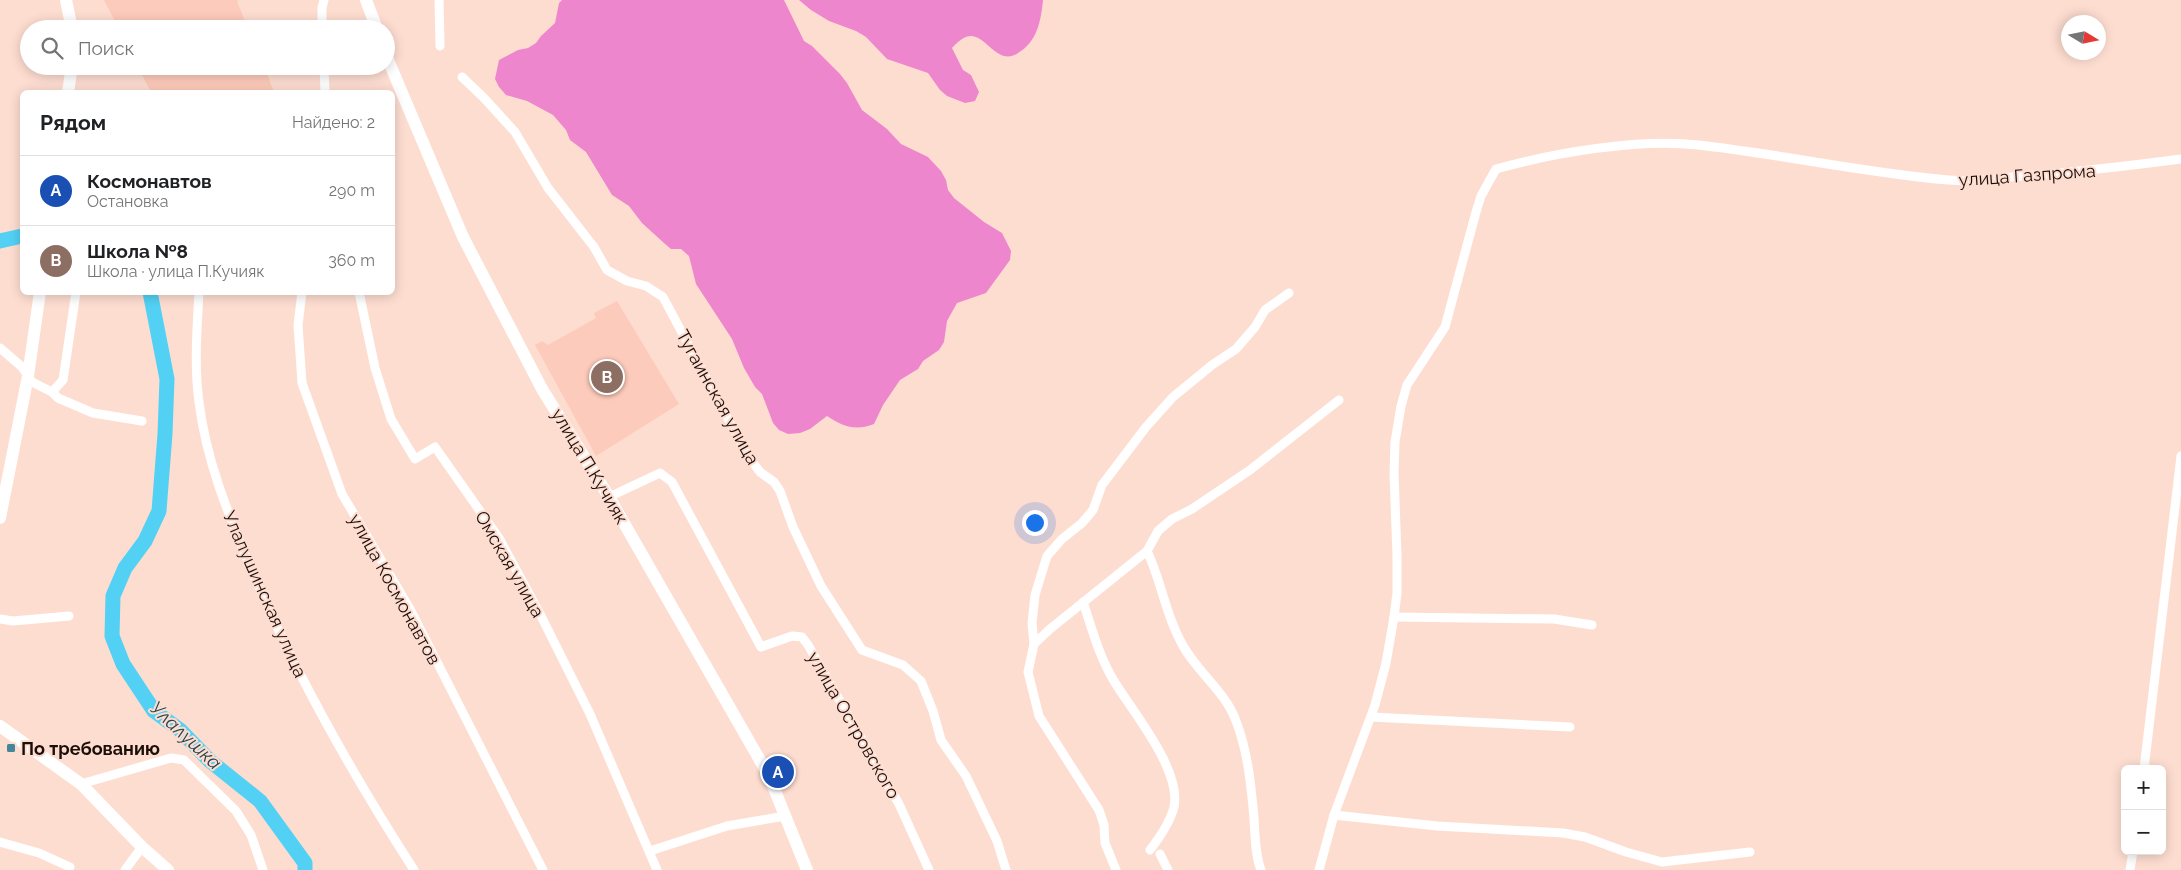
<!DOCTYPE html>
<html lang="ru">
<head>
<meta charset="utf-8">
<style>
	:root { --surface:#fff; --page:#f2f2f2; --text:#202124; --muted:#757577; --line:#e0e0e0; --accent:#ea580c }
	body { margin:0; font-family:Raleway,sans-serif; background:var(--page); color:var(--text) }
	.controls { position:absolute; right:15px; bottom:15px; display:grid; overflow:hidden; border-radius:8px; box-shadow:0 2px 12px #0003 }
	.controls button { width:45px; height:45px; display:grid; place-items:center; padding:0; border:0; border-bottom:1px solid var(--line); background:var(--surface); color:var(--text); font:25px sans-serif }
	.compass { position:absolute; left:2061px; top:15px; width:45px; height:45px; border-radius:50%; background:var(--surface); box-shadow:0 2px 12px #0003; rotate:100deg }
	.you { position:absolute; left:1034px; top:522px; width:18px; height:18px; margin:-12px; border:4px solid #fff; border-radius:50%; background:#1a73e8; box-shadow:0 0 0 8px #1a73e833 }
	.badge { display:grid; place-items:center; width:32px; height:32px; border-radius:50%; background:var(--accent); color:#fff; font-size:16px; font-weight:700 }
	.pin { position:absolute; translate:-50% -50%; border:2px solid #fff; box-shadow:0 1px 5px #0006 }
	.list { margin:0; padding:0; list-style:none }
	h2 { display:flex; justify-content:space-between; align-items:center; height:65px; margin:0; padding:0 20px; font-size:21px }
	h2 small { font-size:16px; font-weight:400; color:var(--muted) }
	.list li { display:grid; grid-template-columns:32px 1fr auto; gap:15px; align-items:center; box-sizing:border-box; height:70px; padding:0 20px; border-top:1px solid var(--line) }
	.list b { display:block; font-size:19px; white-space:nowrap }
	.list p { margin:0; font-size:16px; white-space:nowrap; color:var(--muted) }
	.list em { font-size:16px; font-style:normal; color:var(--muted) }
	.icon { flex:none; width:28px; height:28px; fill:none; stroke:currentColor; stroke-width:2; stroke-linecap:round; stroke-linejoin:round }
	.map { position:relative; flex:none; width:2181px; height:870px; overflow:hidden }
	.search { position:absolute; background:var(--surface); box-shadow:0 2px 12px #0003; left:20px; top:20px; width:375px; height:55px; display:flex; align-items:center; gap:12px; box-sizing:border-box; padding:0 18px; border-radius:28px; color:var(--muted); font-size:19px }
	.panel { position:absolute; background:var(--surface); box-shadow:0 2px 12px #0003; left:20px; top:90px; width:375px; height:205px; border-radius:8px }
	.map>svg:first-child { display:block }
	.built { fill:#fdcbbb }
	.forest { fill:#ed86cd }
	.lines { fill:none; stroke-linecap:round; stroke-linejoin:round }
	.river { stroke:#52d1f5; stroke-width:15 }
	.street { stroke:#fff; stroke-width:9 }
	.secondary { stroke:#fff; stroke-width:12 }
	.poi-dot { fill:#46869a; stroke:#feddd1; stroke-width:2 }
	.labels { text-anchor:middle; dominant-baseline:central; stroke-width:4; stroke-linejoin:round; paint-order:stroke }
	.street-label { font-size:18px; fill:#1b0e09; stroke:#feddd1 }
	.poi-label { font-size:18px; font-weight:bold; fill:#1b0e09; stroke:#feddd1; text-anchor:start }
	.water-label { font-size:19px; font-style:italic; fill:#29444c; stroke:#feddd1 }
</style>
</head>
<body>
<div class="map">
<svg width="2181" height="870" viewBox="0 0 2181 870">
	<rect width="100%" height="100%" fill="#feddd1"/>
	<g class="built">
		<polygon points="104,0 239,0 237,1 248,29 119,29"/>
		<polygon points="137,66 264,66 274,92 151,92"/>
		<polygon points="617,301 679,404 596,456 535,345 542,341 548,345 596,318 594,313"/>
	</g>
	<g class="forest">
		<path d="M562,0h222l20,41 8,5 28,28 7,9 15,27 25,19 14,15 27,13 13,14 5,9 2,10 6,8 30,24 18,11 9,18 -1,9 -24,33 -29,10 -10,18 -3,21 -5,8 -16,11 -5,8 -18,11 -17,25 -9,19c-18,7 -31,3 -47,-8l-17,13 -10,4 -12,1 -9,-4 -6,-7 -11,-29 -7,-7 -11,-19 -12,-29 -36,-55 -7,-28 -8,-7h-10l-7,-6 -22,-20 -13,-17 -17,-11 -26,-43 -16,-12 -4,-10 -13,-15 -26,-14 -21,-6 -7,-8 -4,-8 4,-19 19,-10 10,-2 8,-5 5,-7 14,-13 4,-20z"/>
		<path d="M799,0h244c-2,21 -6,42 -25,53 -4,3 -9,4 -14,3 -13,-4 -20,-19 -33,-20 -8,0 -14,7 -19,12l11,22 8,5 8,17 -4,9 -10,2 -18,-7 -7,-6 -12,-17 -41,-14 -21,-22 -10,-6 -27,-10 -18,-11z"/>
	</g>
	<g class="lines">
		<g class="river">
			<polyline points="0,241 22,236"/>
			<polyline points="150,292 167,379 165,434 159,511 145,541 125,568 113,596 112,636 123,664 154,711 180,730 210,761 260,801 305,863 305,870"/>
		</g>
		<g class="street">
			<polyline points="439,0 440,46"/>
			<polyline points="322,29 322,8 324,0"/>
			<polyline points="324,66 325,92"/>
			<polyline points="462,77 484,98 515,132 548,188 594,247 607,270 627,281 646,286 663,297 748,456 760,472 774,482 780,491 793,527 821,586 862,650 903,665 921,681 933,711 941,740 966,776 997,841 1006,870"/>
			<path d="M199,292c-2,37 -5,74 0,110 7,57 28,109 50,162 45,108 102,208 165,306"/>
			<polyline points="302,292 298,325 302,383 342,494 410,609 543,870"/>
			<polyline points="359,292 375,368 391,419 415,459 435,447 499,538 541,616 590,714 657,870"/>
			<polyline points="0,348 22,367 32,382 52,392 58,398 93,413 142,421"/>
			<polyline points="52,392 63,380 76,292"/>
			<polyline points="609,497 660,473 672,482 761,647 792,636 802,637 808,645 899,804 929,870"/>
			<path d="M1147,551c14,29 18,61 33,89 14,30 45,50 56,81 12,31 15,64 18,97 1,16 1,37 7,52"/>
			<path d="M1083,602c9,26 16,55 31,79 18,30 68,89 60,126 -4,16 -14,30 -24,43"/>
			<polyline points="1394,617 1554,619 1592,625"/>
			<polyline points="0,619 13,621 69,616"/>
			<polyline points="1034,644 1032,623 1035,595 1047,556 1062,539 1082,523 1093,510 1102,485 1146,427 1173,397 1212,365 1236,349 1255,327 1265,310 1289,293"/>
			<polyline points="1371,717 1570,727"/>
			<polyline points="2144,769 2181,456"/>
			<polyline points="81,784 171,758 184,760 236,811 251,835 263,870"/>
			<polyline points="1334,815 1437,826 1563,833 1585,837 1626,852 1662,862 1750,852"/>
			<polyline points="0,842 39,853 70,867"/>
			<polyline points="650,851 727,826 785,816"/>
			<polyline points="1160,854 1168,870"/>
			<polyline points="125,870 142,847"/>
			<polyline points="1116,870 1105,843 1104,825 1099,810 1039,716 1028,672 1034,644 1050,629 1147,551 1158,531 1172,519 1192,509 1250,470 1339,400"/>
			<path d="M1319,870l15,-55 41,-110 11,-42 8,-46 3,-24v-37l-3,-83 1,-31 6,-36 6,-21 38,-58 31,-115 5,-16 15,-27c57,-16 143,-31 202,-24 83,9 166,28 250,35 25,2 51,-2 75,-4 53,-4 105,-10 158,-17"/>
			<polyline points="2130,870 2133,851"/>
		</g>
		<g class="secondary">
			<polyline points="66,0 72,29"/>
			<polyline points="366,0 377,29"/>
			<polyline points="386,55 463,237 542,389 609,497 769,776 807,870"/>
			<polyline points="68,92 72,66"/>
			<polyline points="0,518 28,376 40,292"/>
			<polyline points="0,726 81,784 142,847 168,870"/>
		</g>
	</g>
	<rect class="poi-dot" x="6" y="743" width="10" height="10" rx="2.5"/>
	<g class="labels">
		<g class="street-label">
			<text transform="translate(2027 175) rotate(-4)">улица Газпрома</text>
			<text transform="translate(718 397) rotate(61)">Тугаинская улица</text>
			<text transform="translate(590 466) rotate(59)">улица П.Кучияк</text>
			<text transform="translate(510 564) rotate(60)">Омская улица</text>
			<text transform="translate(395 589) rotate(61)">улица Космонавтов</text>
			<text transform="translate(265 594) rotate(66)">Улалушинская улица</text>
			<text transform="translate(854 725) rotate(60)">улица Островского</text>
		</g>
		<g class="poi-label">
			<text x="21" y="748">По требованию</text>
		</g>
		<g class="water-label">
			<text transform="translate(186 735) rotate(43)">Улалушка</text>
		</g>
	</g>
</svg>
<div class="controls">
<button>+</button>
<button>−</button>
</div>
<svg class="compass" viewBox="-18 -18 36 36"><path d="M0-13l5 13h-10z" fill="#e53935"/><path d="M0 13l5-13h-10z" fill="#757577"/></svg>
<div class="you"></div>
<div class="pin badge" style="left:778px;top:772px;background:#1a4fb4">A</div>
<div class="pin badge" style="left:607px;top:377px;background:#8d6e63">B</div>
<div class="search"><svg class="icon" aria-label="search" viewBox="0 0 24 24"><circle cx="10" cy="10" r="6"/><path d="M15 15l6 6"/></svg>Поиск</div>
<section class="panel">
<h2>Рядом<small>Найдено: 2</small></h2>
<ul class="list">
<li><span class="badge" style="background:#1a4fb4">A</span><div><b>Космонавтов</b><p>Остановка</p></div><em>290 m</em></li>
<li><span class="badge" style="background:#8d6e63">B</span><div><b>Школа №8</b><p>Школа · улица П.Кучияк</p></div><em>360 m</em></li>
</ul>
</section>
</div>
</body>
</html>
